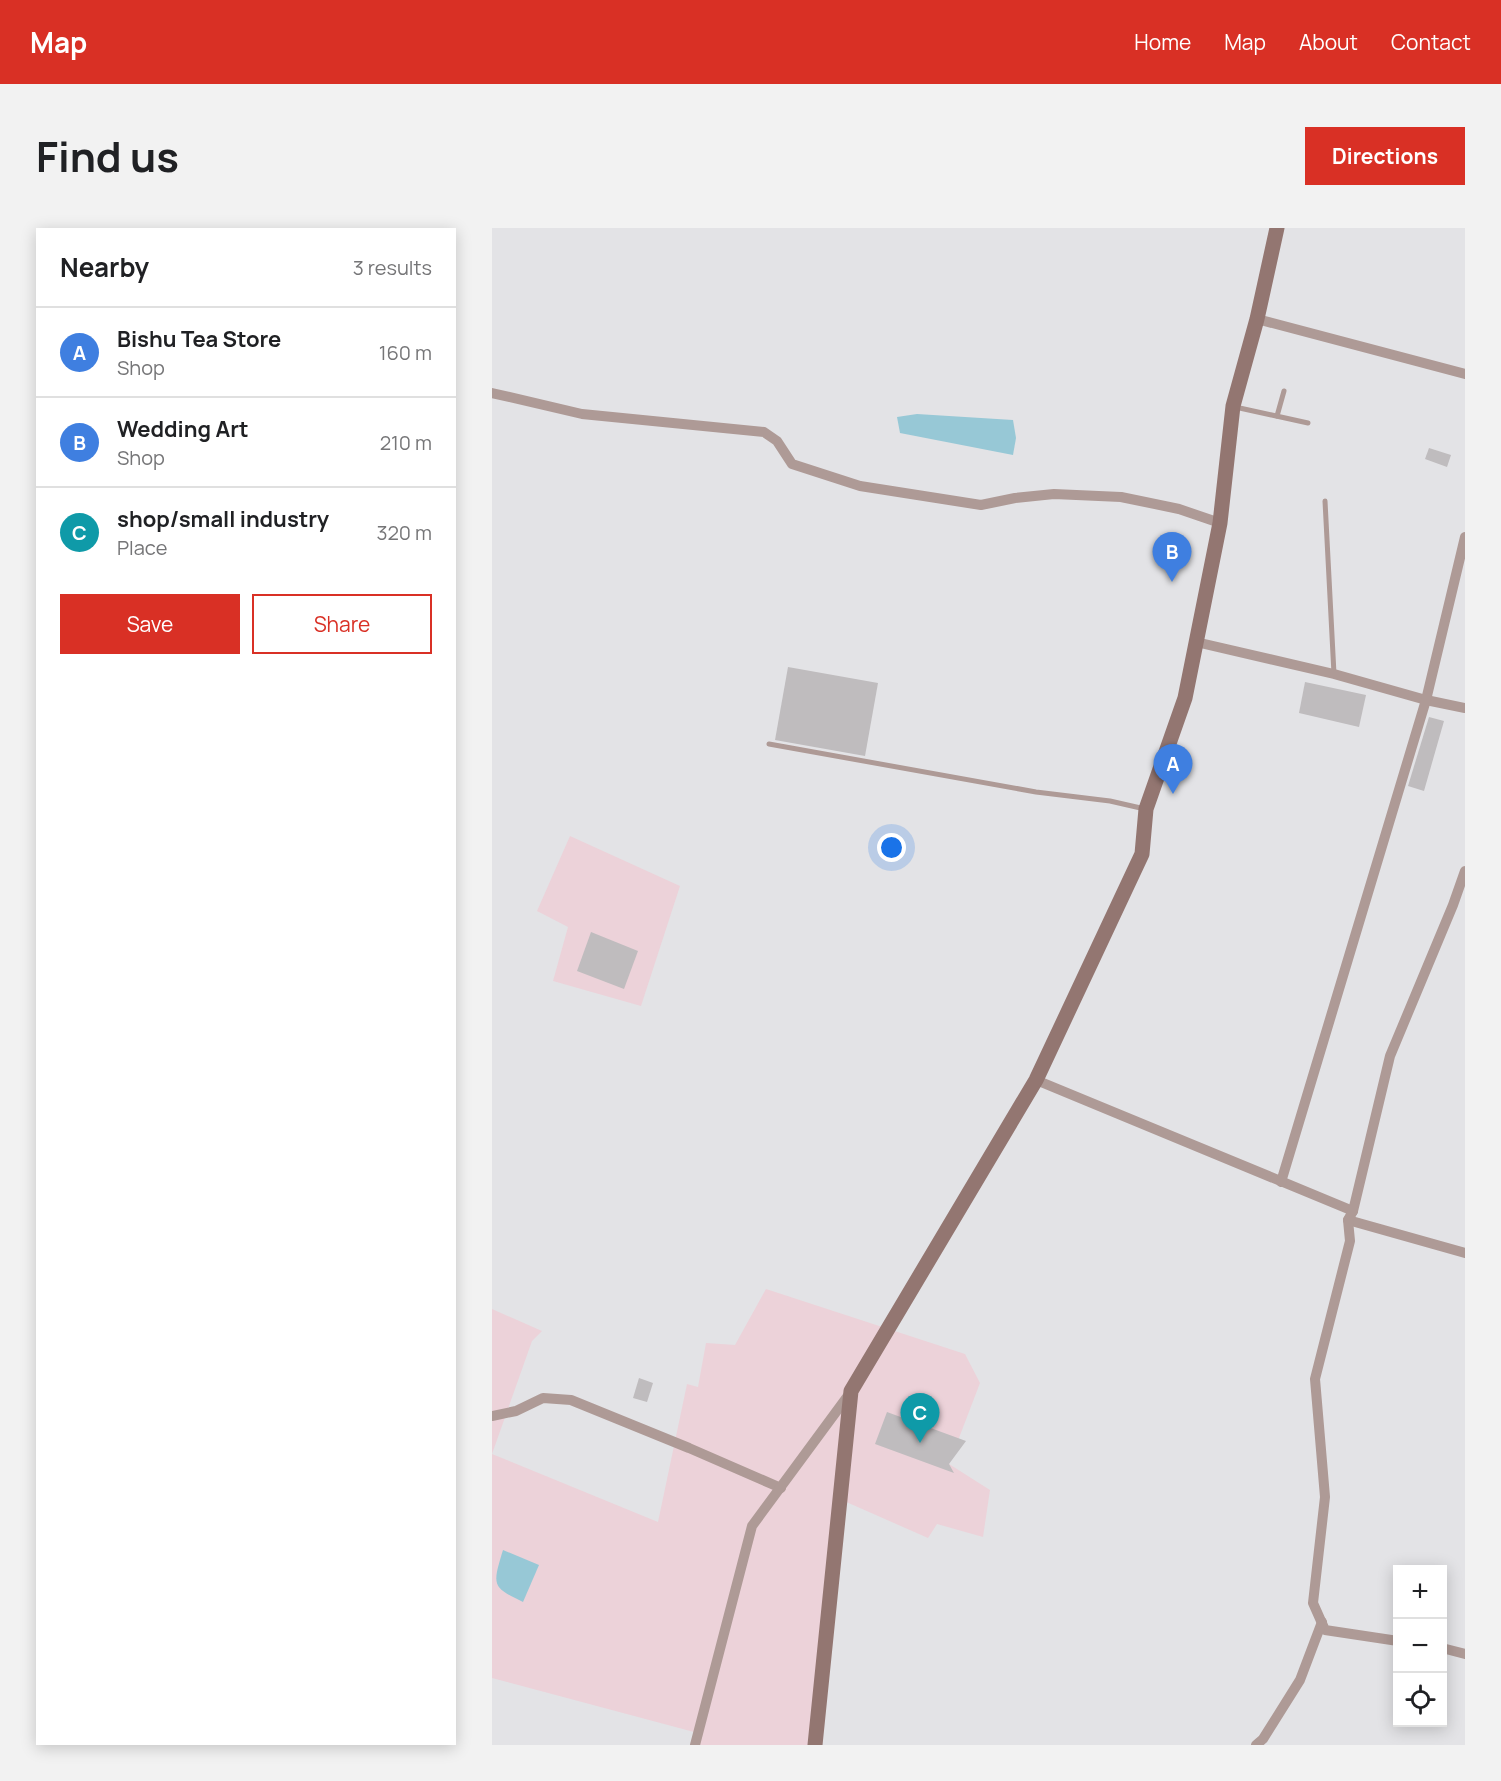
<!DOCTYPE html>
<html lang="en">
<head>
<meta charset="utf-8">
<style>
	:root { --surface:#fff; --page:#f2f2f2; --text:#202124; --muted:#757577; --line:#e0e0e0; --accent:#d93025 }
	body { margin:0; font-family:Manrope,sans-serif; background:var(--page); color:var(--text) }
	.controls { position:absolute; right:18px; bottom:18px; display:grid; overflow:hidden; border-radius:0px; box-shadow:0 3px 15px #0003 }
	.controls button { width:54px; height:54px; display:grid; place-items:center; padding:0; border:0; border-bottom:2px solid var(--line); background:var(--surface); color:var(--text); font:30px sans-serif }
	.you { position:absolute; left:400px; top:620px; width:21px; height:21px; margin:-15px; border:4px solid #fff; border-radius:50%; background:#1a73e8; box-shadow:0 0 0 9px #1a73e833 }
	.badge { display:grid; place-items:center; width:39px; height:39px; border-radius:50%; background:var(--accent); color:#fff; font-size:20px; font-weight:700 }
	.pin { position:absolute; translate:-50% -50px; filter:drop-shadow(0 2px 3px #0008) }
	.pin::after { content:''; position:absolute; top:32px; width:21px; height:18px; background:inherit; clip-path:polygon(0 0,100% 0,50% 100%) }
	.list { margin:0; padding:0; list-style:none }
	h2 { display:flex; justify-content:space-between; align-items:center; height:78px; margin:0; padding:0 24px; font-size:26px }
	h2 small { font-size:20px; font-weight:400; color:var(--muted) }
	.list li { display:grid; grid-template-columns:39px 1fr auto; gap:18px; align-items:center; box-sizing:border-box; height:90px; padding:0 24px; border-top:2px solid var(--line) }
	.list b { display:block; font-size:22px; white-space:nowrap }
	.list p { margin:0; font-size:20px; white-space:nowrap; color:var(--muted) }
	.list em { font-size:20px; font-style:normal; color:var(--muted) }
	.actions { display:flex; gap:12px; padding:18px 24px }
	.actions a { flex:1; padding:14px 0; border:2px solid var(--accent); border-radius:0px; text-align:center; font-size:21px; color:var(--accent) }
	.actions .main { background:var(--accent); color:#fff }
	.icon { flex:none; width:33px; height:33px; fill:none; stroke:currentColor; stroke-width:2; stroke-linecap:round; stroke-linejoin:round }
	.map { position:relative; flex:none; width:973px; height:1517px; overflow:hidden; border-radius:0px }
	header { display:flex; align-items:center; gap:36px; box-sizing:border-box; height:84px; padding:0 30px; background:var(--accent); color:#fff }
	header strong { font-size:28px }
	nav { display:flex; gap:33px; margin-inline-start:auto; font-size:21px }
	.intro { display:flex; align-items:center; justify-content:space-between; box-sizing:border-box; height:144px; padding:0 36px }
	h1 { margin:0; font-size:42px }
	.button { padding:15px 27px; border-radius:0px; background:var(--accent); color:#fff; font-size:21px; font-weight:700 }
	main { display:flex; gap:36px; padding:0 36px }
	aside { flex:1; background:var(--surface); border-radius:0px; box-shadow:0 3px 15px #0003 }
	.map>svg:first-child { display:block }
	.industrial { fill:#ecd2d9 }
	.water { fill:#97c8d6 }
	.building { fill:#bfbcbe }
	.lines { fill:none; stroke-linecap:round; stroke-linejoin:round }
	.service { stroke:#ae9a96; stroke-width:5 }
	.minor { stroke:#ae9a96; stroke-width:10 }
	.secondary { stroke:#937671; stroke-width:15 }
</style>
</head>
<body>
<header>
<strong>Map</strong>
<nav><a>Home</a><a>Map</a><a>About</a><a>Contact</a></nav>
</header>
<div class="intro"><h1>Find us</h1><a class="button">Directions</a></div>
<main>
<aside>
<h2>Nearby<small>3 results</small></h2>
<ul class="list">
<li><span class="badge" style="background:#3f7fe0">A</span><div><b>Bishu Tea Store</b><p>Shop</p></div><em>160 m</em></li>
<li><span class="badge" style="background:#3f7fe0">B</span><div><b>Wedding Art</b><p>Shop</p></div><em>210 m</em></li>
<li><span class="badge" style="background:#0f9aa8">C</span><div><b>shop/small industry</b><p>Place</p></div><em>320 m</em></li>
</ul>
<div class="actions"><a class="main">Save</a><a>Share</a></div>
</aside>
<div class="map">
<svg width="973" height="1517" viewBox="0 0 973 1517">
	<rect width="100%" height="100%" fill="#e3e3e6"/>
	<g class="industrial">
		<polygon points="78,608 188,658 149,778 61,753 76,699 45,683"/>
		<polygon points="274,1061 473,1126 488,1155 457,1236 498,1262 491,1309 445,1296 436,1310 352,1273 321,1517 198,1517 202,1504 0,1450 0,1081 50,1103 40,1113 0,1226 166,1294 195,1156 206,1159 214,1115 243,1117"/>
	</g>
	<g class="water">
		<polygon points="425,186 521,192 524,210 521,227 408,205 405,189"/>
		<path d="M11,1322l36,15 -16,37c-31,-15 -31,-16 -20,-52z"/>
	</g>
	<g class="building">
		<polygon points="937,220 959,227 955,239 933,231"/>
		<polygon points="296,439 386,455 373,528 283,512"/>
		<polygon points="813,454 874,467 867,499 807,485"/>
		<polygon points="937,489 952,493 932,563 916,558"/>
		<polygon points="99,704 146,723 132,761 85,743"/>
		<polygon points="147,1150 161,1155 155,1174 141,1170"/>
		<polygon points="395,1184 474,1213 457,1236 462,1245 383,1216"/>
	</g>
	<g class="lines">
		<g class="service">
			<polyline points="743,179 816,195"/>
			<polyline points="785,188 792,163"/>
			<polyline points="833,273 842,446"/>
			<polyline points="277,516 544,564 618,573 653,581"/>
		</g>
		<g class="minor">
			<polyline points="765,91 973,146"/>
			<polyline points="0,165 90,186 272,204 285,213 300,236 368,258 489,277 523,270 562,266 629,269 687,281 728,295"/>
			<polyline points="704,414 842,446 934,472 973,480"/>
			<polyline points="544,852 861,983"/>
			<polyline points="789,954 934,472 973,309"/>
			<polyline points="856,992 973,1025"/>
			<polyline points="0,1188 24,1183 51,1170 79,1172 197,1220 289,1260"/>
			<polyline points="906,1413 833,1402 821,1375 833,1269 823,1151 858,1013 856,992 861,983 898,828 961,677 973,643"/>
			<polyline points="950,1420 973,1426"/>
			<polyline points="203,1517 260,1298 358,1165"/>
			<polyline points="764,1517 771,1511 808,1452 830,1394"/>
		</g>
		<polyline class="secondary" points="323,1517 359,1163 544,852 650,626 654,581 693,470 728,295 741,178 765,91 785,0"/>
	</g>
</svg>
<div class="controls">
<button>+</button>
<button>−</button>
<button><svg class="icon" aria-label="locate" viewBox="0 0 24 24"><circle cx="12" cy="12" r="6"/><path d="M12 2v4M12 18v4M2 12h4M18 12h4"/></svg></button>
</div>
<div class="you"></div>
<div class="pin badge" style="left:681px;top:566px;background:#3f7fe0">A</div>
<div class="pin badge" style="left:680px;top:354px;background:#3f7fe0">B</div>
<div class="pin badge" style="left:428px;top:1215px;background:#0f9aa8">C</div>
</div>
</main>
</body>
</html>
